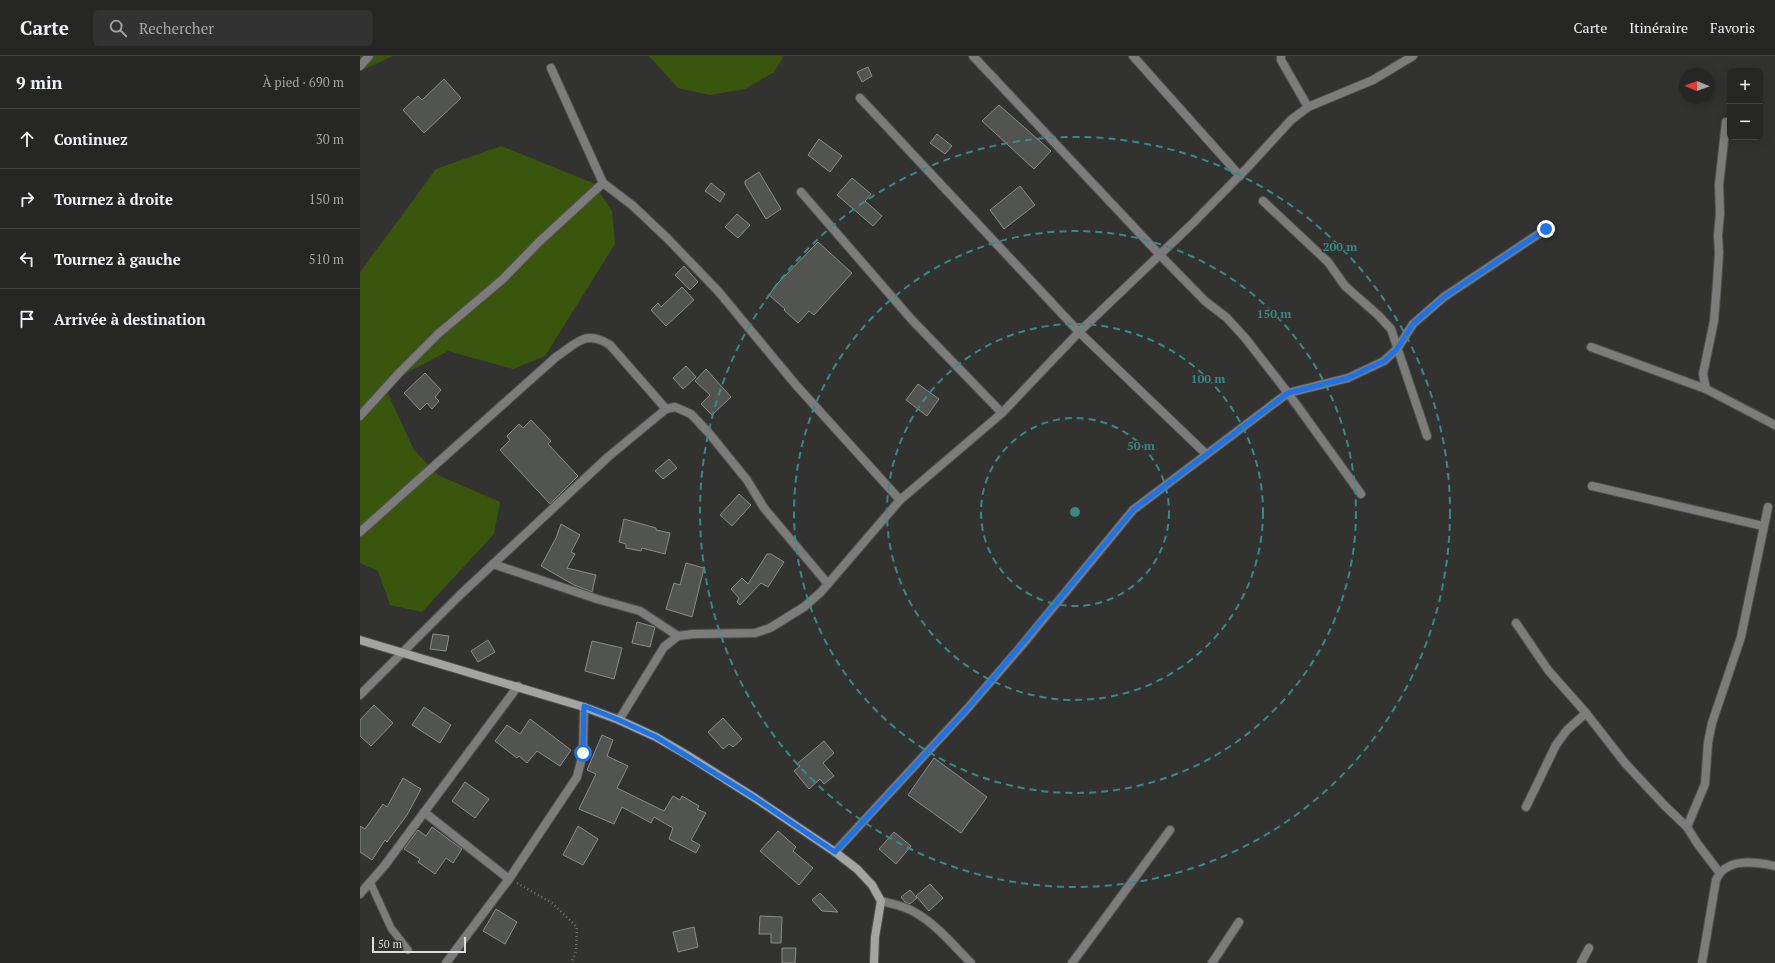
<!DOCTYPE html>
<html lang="fr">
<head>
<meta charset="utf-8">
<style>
	:root { --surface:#262625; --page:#323232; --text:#f1f3f6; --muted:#a4a5a7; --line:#424342 }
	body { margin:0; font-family:"PT Serif",serif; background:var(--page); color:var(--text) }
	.controls { position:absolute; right:12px; top:12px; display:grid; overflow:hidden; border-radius:6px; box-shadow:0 2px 10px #0003 }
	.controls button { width:36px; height:36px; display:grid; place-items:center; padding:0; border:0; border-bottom:1px solid var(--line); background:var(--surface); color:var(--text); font:20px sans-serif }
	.compass { position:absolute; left:1319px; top:12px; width:36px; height:36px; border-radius:50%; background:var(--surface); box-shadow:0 2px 10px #0003; rotate:271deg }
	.scale { position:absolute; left:12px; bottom:10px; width:94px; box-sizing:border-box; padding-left:4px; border:2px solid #dddedd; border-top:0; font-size:11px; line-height:14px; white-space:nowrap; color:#dddedd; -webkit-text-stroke:3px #323331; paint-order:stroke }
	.stop { position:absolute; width:12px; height:12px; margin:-9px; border:3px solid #1a73e8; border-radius:50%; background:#fff }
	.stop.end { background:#1a73e8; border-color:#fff; box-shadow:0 1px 4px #0008 }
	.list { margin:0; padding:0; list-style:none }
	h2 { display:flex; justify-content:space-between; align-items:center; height:52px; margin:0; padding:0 16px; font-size:17px }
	h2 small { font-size:13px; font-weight:400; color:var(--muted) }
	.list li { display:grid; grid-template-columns:26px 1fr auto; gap:12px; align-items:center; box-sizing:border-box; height:60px; padding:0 16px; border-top:1px solid var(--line) }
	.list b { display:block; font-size:15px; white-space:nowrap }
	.list em { font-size:13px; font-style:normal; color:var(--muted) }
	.icon { flex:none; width:22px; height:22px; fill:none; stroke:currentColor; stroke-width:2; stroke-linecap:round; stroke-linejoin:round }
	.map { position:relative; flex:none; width:1415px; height:907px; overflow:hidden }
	header { display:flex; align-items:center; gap:24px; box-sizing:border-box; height:56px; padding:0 20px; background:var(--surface); border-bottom:1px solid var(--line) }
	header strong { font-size:19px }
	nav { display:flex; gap:22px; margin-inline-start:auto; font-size:14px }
	.search { width:280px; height:36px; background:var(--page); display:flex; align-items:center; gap:10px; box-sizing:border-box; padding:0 14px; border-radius:6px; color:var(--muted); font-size:15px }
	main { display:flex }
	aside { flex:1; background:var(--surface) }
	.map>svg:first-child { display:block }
	.green { fill:#39560c }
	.building { fill:#525451; stroke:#8c8d8a }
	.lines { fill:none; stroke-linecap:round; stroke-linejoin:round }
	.lane-casing { stroke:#515250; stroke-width:9 }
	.street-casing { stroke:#515250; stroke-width:10 }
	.secondary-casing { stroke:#515250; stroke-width:10 }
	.path { stroke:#767775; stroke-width:2.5; stroke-dasharray:1 3; stroke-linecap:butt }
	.lane { stroke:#7b7c7b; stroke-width:7 }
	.street { stroke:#7b7c7b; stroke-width:8 }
	.secondary { stroke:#a4a5a3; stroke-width:8 }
	.route { stroke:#1a73e8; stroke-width:5 }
	.ring { fill:none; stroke:#388b84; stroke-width:2; stroke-dasharray:7 5 }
	.centre { fill:#388b84; stroke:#323331; stroke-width:2 }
	.ring-label { font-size:12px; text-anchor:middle; font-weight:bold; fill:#388b84; stroke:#323331; stroke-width:3; stroke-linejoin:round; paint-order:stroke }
</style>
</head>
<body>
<header>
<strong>Carte</strong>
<div class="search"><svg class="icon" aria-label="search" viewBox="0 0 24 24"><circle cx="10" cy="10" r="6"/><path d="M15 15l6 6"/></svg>Rechercher</div>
<nav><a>Carte</a><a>Itinéraire</a><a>Favoris</a></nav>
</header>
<main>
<aside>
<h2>9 min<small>À pied · 690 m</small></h2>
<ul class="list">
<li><svg class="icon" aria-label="ahead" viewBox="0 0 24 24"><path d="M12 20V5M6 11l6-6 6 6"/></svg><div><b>Continuez</b></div><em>30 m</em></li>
<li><svg class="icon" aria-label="right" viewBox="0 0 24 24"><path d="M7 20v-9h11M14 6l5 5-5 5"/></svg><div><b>Tournez à droite</b></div><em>150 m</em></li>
<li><svg class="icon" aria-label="left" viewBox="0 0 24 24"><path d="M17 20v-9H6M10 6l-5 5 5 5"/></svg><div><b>Tournez à gauche</b></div><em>510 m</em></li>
<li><svg class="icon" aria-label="arrive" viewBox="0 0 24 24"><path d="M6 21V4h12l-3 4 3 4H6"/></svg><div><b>Arrivée à destination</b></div></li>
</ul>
</aside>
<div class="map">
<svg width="1415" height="907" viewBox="0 0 1415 907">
	<rect width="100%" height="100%" fill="#323331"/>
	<g class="green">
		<polygon points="0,0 33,0 0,15"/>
		<polygon points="289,0 424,0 414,16 385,33 350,39 318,32"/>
		<polygon points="141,90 233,127 252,155 255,188 185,300 153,313 88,295 24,329 54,394 78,419 140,446 134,478 62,556 30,549 18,515 0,507 0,216 76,113"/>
	</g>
	<g class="building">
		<polygon points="508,11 512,20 502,26 497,16"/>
		<polygon points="84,23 101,42 64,77 43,54 58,40 62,44"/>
		<polygon points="639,49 691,95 674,113 622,65"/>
		<polygon points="577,78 592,90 585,98 570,87"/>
		<polygon points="459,83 482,100 470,116 448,99"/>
		<polygon points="399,116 421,153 406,163 385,128 385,125"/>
		<polygon points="492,122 511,138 505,145 522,160 513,170 477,139"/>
		<polygon points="351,127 365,138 360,146 345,135"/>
		<polygon points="660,130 675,149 644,173 630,154"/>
		<polygon points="377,158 390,169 378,182 365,171"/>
		<polygon points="458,186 492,217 454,259 449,255 438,267 424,254 425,253 409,239 417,228"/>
		<polygon points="324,210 338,226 330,234 315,219"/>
		<polygon points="322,231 334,244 306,270 291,254 298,247 301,251"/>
		<polygon points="326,310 336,321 323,333 313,322"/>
		<polygon points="346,313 371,341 352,359 341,348 350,339 335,325"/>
		<polygon points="65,317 81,334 75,341 79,345 72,353 67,347 60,354 44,337"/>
		<polygon points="558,328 579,343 567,360 546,344"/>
		<polygon points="171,364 191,385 188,388 218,420 190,448 140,394 150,384 147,380 159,368 163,372"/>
		<polygon points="309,403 317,412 303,423 295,415"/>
		<polygon points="379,438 391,449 372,470 360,459"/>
		<polygon points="264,463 296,472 296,474 310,477 305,498 282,492 281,495 266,492 266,488 259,486"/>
		<polygon points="201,468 220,479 211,496 215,498 207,512 236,519 232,536 214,529 181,510 196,482"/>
		<polygon points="407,498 411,498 424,506 408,531 401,527 380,549 377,546 379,542 371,533 382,522 388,528"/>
		<polygon points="326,507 344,512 332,561 306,553 314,527 320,529"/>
		<polygon points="277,566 295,571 290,591 272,587"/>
		<polygon points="73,578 89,580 86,595 70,593"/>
		<polygon points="128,584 135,596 118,606 111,595"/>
		<polygon points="232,585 262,592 254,623 225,615"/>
		<polygon points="14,649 33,667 11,690 0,680 0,664"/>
		<polygon points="64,651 91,669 80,687 52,669"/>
		<polygon points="363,662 382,683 373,691 369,688 363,693 348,676"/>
		<polygon points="170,663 211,694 200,710 177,695 167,707 159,700 157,702 135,685 147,669 160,678"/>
		<polygon points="242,679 253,684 247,700 268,710 257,732 304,755 313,740 320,744 322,740 339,750 337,753 346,757 331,784 340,789 336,797 309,783 313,772 294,761 291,767 262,751 254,768 219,753 236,718 227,714"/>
		<polygon points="464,685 474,697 463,707 474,720 464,728 460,723 449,733 434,715 440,710 437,708"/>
		<polygon points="574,702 627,741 601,777 548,739"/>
		<polygon points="43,722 61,733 47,759 27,786 25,784 12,804 0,796 0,770 5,773 23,748 27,751"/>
		<polygon points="105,726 129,743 115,762 92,745"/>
		<polygon points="218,770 238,783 223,809 203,799"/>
		<polygon points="72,771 102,793 93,807 86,802 75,818 58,806 60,803 44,793 58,774 66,780"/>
		<polygon points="418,775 436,791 433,795 453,812 439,829 400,795"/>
		<polygon points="534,776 551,790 536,808 519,793"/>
		<polygon points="570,828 583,842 569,855 556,840"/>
		<polygon points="550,834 557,842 550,848 545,846 541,841"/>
		<polygon points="460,837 478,856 462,855 452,844"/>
		<polygon points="136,853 157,866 145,888 123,875"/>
		<polygon points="400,860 422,861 421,887 411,887 411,878 399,878"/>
		<polygon points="334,871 338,891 318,896 313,876"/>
		<polygon points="422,892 436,892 435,907 422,907"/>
	</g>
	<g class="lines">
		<g class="lane-casing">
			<polyline id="lane" points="10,826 31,872 48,894"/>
		</g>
		<g class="street-casing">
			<g id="street">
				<polyline points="613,0 800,199 845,245 867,262 886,283 928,337 1001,438"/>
				<polyline points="773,0 880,120"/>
				<polyline points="921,0 921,4 948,51"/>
				<polyline points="0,10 9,0"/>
				<polyline points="191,12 243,127 272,149 307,182 358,235 436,329 540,444"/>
				<polyline points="500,42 719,276 846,398"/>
				<polyline points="441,136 552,264 642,357"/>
				<polyline points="903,145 968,206 985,230 1018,259 1031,273 1067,380"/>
				<polyline points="1231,291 1346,333 1415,369"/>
				<polyline points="1346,333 1343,318 1354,265 1357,228 1359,197 1358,179 1360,158 1359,129 1366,66"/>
				<polyline points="0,360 40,316 78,278 143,223 179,186 243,127"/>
				<polyline points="1232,430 1403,470"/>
				<path d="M0,476l196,-175c21,-14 30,-28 54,-12l56,64"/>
				<polyline points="133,508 237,543 280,555 318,580"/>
				<polyline points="1156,567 1188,614 1226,657 1265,707 1305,750 1327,771 1337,787 1359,816"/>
				<polyline points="0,639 101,538 248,401 306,353 315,351 322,354 331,358 348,376 387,424 404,452 468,528"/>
				<polyline points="259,664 304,591 318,580 333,578 395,577 410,572 444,551 461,536 540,444 642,357 719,276 834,166 888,111 931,64 948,51 1013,24 1053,0"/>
				<polyline points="1166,751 1196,689 1207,674 1226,657"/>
				<polyline points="64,756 149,823"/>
				<polyline points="1327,771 1345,728 1348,687 1352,667 1381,581 1408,451"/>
				<polyline points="475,796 607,653 663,588 773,454 928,337 988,322 1024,305 1037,293 1053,268 1084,241 1186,173"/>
				<polyline points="0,838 25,809 158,630"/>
				<path d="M521,845c12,3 24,5 35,12 21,12 38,33 55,50"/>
				<polyline points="86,907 149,823 217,721 223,697 224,651"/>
				<polyline points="712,907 810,774"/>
				<polyline points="852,907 879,866"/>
				<polyline points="1221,907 1229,892"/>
				<path d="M1342,907l14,-83c10,-23 39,-18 59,-14"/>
			</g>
		</g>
		<g class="secondary-casing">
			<polyline id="secondary" points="0,584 224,651 259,664 296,681 327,699 395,742 475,796 497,813 512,829 521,845 515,881 514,907"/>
		</g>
		<polyline class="path" points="157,827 192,847 217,871 216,895 211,907"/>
		<use href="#lane" class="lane"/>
		<use href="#street" class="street"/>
		<use href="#secondary" class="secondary"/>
	</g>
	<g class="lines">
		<polyline class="route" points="223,697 224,650 259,664 296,681 395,742 475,796 607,653 662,588 773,454 928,337 988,322 1024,305 1037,293 1053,268 1084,241 1186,173"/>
	</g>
	<g class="ring">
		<circle cx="715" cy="456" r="94"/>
		<circle cx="715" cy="456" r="188"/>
		<circle cx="715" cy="456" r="281"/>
		<circle cx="715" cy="456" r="375"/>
	</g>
	<circle cx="715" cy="456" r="6" class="centre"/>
	<g class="ring-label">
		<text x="980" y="195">200 m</text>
		<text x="914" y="262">150 m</text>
		<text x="848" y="327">100 m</text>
		<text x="781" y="394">50 m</text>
	</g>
</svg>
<div class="controls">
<button>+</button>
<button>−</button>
</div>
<svg class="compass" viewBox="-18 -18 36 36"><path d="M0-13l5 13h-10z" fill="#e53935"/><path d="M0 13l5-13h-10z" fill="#a4a5a7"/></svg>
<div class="scale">50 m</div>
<div class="stop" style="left:223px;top:697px"></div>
<div class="stop end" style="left:1186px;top:173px"></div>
</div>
</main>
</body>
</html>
